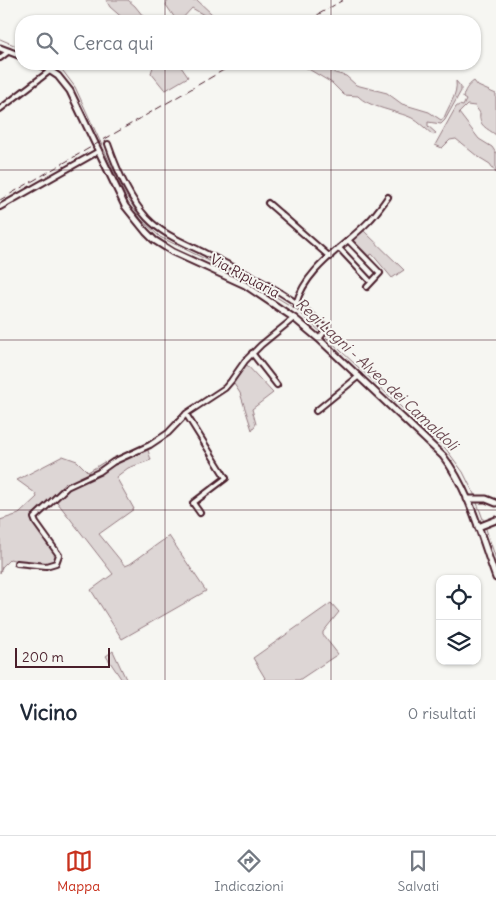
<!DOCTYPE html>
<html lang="it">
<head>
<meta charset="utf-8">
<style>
	:root { --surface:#fff; --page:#f6f6f7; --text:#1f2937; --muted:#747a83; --line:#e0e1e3; --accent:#c8321e }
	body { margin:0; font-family:Delius,sans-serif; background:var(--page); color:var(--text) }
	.controls { position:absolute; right:15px; bottom:15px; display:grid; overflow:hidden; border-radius:10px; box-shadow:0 1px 4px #0004 }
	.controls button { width:45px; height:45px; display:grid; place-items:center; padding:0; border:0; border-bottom:1px solid var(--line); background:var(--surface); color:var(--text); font:25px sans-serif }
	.scale { position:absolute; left:15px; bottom:12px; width:95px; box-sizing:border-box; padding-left:5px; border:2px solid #4a1f2b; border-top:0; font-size:14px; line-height:18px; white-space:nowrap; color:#4a1f2b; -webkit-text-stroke:4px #f6f6f2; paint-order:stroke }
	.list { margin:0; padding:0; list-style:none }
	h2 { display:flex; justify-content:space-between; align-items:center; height:65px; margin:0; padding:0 20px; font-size:21px }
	h2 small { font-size:16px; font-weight:400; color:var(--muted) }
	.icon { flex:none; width:28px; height:28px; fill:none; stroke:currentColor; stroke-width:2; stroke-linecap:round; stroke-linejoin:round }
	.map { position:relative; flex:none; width:496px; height:680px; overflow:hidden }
	.search { position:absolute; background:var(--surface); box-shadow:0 1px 4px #0004; left:15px; right:15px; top:15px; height:55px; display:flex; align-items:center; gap:12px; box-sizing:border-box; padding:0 18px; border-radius:20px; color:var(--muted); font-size:19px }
	.sheet { height:155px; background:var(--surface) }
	nav { display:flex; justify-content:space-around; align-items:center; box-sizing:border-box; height:70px; border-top:1px solid var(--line); background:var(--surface); font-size:14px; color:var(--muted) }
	nav a { display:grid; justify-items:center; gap:2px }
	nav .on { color:var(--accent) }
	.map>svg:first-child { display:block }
	.green { fill:#ddd6d5; stroke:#947a80 }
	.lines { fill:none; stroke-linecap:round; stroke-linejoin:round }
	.stream { stroke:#8e747a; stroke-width:1 }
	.street-casing { stroke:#4a1f2b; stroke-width:8 }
	.secondary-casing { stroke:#4a1f2b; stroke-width:9 }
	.street { stroke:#f6f6f2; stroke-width:4 }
	.secondary { stroke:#f6f6f2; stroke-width:5 }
	.rail { stroke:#4a1f2b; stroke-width:1; stroke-dasharray:8 4; stroke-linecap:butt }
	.grid { fill:none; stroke:#4a1f2b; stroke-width:1; stroke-opacity:0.55 }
	.labels { text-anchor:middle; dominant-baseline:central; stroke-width:4; stroke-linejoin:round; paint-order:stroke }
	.street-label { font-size:14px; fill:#4a1f2b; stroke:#f6f6f2 }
	.water-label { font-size:15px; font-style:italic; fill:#6c4a52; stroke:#f6f6f2 }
</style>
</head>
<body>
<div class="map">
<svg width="496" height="680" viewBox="0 0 496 680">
	<rect width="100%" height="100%" fill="#f6f6f2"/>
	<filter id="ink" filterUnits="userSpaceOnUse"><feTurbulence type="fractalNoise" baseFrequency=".02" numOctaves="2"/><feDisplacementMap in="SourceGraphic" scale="10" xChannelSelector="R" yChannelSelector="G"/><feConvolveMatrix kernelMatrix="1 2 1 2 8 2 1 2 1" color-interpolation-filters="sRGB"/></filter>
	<g filter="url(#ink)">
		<g class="green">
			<polygon points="106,0 128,0 135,6 147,21 126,21 110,7"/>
			<polygon points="168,0 197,0 213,15 229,21 214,21 192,8 180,21 177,21 166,5"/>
			<polygon points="154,64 179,64 188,77 166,90 164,89 151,73"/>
			<path d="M300,64h20l15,9 11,3 10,9 31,8 15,11 27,8 12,8 3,-2c4,-12 14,-23 12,-37l5,6v4l-16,29 -4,4 -13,-2v4l8,7 -3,2c-6,-5 -14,-13 -21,-17 -15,-7 -44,-11 -54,-22l-14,-1 -12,-12z"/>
			<path d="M474,81l4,5 18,8v41c-9,-7 -18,-9 -16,-22l-5,-7 -8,-1 -8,8 20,26 13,8 4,6v20l-6,-9 -13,-8 -21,-17 -6,1 -8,8 -7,-3 21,-38 3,-2 4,1 3,-6 -3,-2c1,-7 5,-13 11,-17z"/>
			<polygon points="362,229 404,270 392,278 372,254 367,257 350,240"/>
			<polygon points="245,363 273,393 252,409 256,424 252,430 240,393 232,381"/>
			<polygon points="147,447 151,460 128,468 116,477 134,509 99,534 125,566 130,564 169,536 206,591 122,639 91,590 113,574 54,498 59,493 118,460"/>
			<path d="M63,456l14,5 11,11 16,-10 2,3 -50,29 -24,26 24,34 -2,6c-8,7 -34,2 -44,-1l-8,8 -2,6v-53l19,-6 18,-17 -2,-4 -18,-13z"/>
			<polygon points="331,603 339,612 323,632 323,635 338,654 299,680 263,680 265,678 253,658"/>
			<polygon points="113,651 125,677 127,680 122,680 106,656"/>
		</g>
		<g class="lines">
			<g class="stream">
				<polyline points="0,39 21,48"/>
				<polyline points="54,64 63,71 75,87 123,191 141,219 160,237 248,280 296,309 446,449 463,472 475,496"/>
				<polyline points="476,500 484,522"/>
				<polyline points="485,526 496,559"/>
			</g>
			<g class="street-casing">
				<g id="street">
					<polyline points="0,58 9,51"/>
					<polyline points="0,109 51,70"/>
					<path d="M108,144c8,23 22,55 39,74 16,17 38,25 58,35 40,20 90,42 120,75l-1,4 -5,7"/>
					<polyline points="268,203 330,257"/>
					<polyline points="0,207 99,151"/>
					<polyline points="348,240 380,273 367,287"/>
					<polyline points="339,248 369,280"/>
					<path d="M296,304c10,-36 48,-57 73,-83 7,-7 13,-16 19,-24"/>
					<polyline points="252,353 277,385"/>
					<polyline points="316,411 359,376"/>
					<polyline points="186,414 226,478 193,503 200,513"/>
					<polyline points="17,563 46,566 56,563 59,555 36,523 34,518 67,487 99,472 113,462 150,445 168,433 187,413 225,388 231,381 245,361 261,345 294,318"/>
				</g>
			</g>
			<g class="secondary-casing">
				<g id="secondary">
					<polyline points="0,48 21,56"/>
					<path d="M40,64l18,12 12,15 55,115 21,26 8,8 19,12 72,33 49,33 25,21 124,117c27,35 38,81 53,122"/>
					<polyline points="467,499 486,499 496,503"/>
					<polyline points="478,527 496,520"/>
				</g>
			</g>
			<use href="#street" class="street"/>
			<use href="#secondary" class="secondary"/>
			<g class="rail">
				<polyline points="307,21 343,0"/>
				<polyline points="0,200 234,64"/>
			</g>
		</g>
	</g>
	<path class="grid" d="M165,0v21M331,0v21M165,64v616M331,64v616M0,170h496M0,340h496M0,510h496"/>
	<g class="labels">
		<g class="street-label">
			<text transform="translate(245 276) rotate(28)">Via Ripuaria</text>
		</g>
		<g class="water-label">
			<text transform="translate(377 374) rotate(43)">Regi Lagni - Alveo dei Camaldoli</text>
		</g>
	</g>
</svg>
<div class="controls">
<button><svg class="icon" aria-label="locate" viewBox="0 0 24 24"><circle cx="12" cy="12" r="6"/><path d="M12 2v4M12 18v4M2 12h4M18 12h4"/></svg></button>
<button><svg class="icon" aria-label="layers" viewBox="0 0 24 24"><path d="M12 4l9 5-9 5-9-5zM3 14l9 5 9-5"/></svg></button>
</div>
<div class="scale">200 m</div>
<div class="search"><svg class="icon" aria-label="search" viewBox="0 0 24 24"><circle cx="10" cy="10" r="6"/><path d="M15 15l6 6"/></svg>Cerca qui</div>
</div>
<section class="sheet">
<h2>Vicino<small>0 risultati</small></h2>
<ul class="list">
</ul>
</section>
<nav>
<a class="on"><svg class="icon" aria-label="map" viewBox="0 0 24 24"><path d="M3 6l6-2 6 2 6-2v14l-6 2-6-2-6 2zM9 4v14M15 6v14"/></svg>Mappa</a>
<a><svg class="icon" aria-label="directions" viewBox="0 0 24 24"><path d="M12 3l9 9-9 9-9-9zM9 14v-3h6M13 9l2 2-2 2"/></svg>Indicazioni</a>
<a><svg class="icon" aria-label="saved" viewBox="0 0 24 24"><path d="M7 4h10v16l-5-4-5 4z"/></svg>Salvati</a>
</nav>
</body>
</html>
